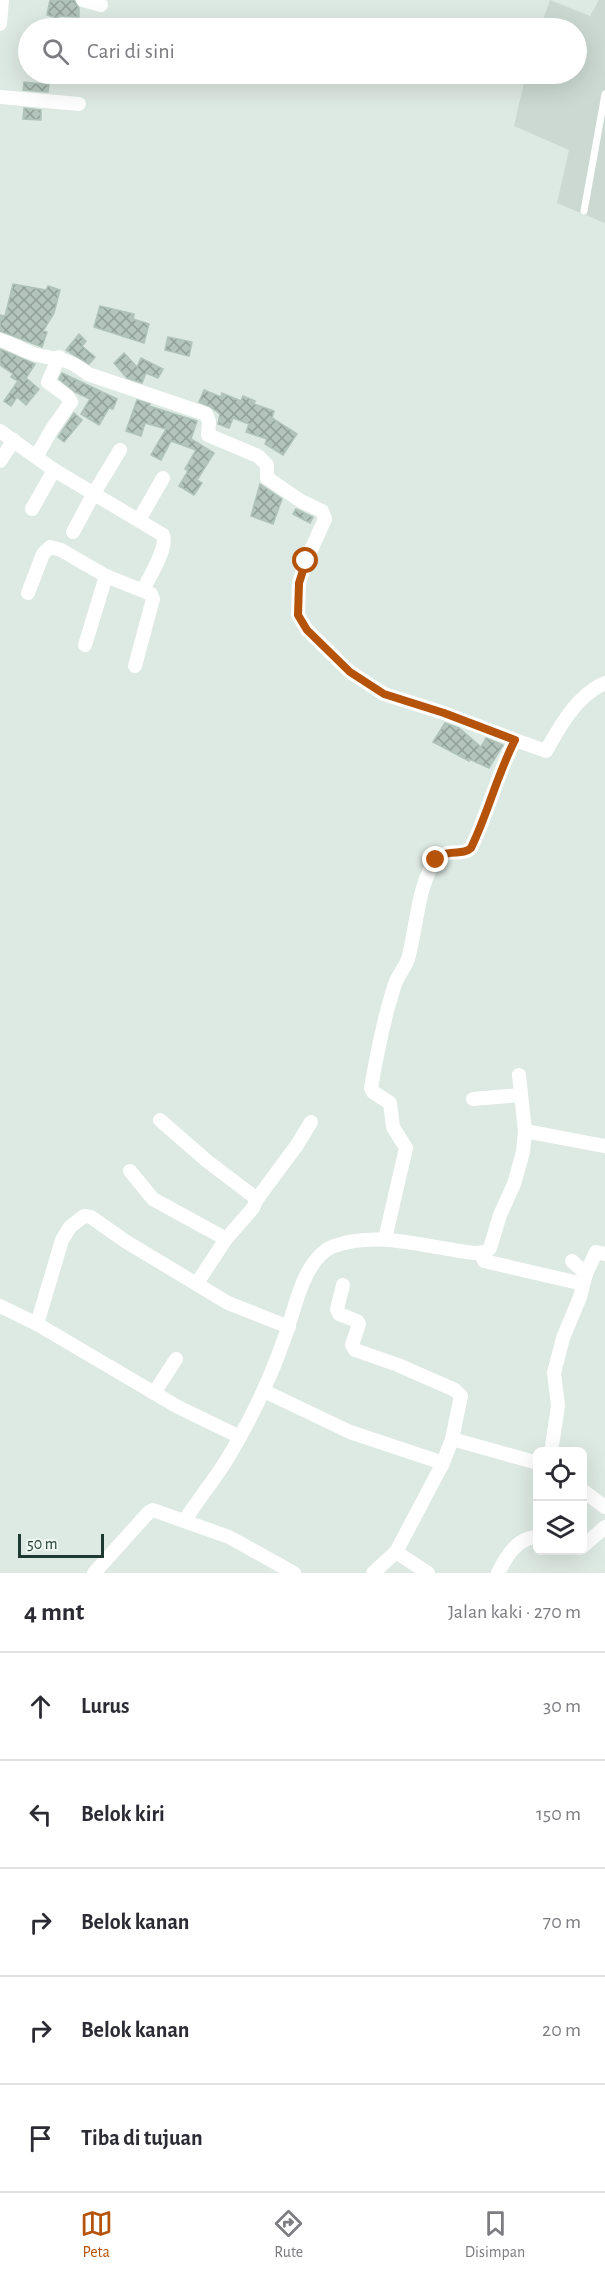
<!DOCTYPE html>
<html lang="id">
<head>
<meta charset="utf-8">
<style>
	:root { --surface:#fff; --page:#f7f7f7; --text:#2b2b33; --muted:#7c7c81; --line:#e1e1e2; --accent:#b45309 }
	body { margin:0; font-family:"Alegreya Sans",sans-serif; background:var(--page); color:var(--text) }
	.controls { position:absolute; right:18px; bottom:18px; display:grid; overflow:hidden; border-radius:9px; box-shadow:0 6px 24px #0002 }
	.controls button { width:54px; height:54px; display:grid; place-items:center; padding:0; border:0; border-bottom:2px solid var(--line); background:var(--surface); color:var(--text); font:30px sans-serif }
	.scale { position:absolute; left:18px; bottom:15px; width:86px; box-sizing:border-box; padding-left:6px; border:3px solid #1e3931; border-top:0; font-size:16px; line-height:21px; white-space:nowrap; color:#1e3931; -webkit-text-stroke:4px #edf6f1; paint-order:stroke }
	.stop { position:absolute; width:18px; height:18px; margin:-14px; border:4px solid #b45309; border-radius:50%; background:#fff }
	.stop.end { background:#b45309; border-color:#fff; box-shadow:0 2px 6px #0008 }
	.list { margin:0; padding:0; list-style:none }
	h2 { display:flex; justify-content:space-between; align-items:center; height:78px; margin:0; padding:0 24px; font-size:26px }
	h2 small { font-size:20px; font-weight:400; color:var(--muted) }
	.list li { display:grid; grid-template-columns:39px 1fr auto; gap:18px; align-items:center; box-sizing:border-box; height:108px; padding:0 24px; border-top:2px solid var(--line) }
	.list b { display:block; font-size:22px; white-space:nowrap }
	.list em { font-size:20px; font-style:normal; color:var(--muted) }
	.icon { flex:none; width:33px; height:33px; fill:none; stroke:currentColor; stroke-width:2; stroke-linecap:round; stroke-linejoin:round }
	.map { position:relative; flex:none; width:605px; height:1573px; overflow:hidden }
	.search { position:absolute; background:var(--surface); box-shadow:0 6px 24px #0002; left:18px; right:18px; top:18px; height:66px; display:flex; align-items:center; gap:15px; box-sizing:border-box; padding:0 21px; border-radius:33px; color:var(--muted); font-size:22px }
	.sheet { height:618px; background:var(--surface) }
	nav { display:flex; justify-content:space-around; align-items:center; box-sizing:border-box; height:84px; border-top:2px solid var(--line); background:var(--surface); font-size:16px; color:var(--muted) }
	nav a { display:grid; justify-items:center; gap:3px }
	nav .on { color:var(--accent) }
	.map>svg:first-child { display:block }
	.built { fill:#cbd9d2 }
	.building { fill:url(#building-cross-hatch); stroke:#afc3ba; stroke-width:1.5 }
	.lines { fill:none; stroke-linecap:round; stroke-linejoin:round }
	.lane { stroke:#fff; stroke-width:7 }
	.street { stroke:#fff; stroke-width:14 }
	.route { stroke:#b45309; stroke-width:8 }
</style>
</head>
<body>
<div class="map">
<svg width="605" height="1573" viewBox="0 0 605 1573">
	<defs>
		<pattern id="building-cross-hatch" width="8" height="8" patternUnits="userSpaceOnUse" patternTransform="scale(1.5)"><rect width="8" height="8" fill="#b2c4bc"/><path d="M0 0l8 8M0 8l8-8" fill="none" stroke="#90a099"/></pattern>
	</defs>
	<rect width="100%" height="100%" fill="#dde9e3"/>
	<polygon class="built" points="550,0 590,16 599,0 605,0 605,223 557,203 569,150 514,126 526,74 576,74 576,28 540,28"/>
	<g class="building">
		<polygon points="50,0 74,0 79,8 79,17 58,16 58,18 47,15"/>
		<polygon points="24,82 49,85 48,92 23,90"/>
		<polygon points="24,108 41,110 41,120 23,119"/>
		<polygon points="13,284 46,290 48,286 60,290 54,313 43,331 47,332 42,347 0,331 0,315 5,316"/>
		<polygon points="100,306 134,314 133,319 149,324 144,343 94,327"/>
		<polygon points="79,334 86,341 82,346 95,357 89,364 66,350"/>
		<polygon points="168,337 192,342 189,356 165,350"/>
		<polygon points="0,349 35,364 26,378 39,389 26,405 17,397 11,406 4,401 18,381 11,377 13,374 0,365"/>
		<polygon points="124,353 137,367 141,358 163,369 158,378 146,373 142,383 127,378 114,363"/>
		<polygon points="62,373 117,399 113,409 109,408 99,425 81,414 90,399 75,392 59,379"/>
		<polygon points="204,390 221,397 222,393 241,401 243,396 255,401 254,404 274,411 272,418 297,434 283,455 265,444 267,439 246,432 249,424 233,418 229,428 218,424 220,414 209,406 199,402"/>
		<polygon points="137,400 150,404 149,406 197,421 191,439 214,453 197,480 202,483 194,495 179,486 188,471 185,469 196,450 171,441 161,460 151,455 166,429 145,423 141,436 126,431"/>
		<polygon points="74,413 82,420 64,442 58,437"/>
		<polygon points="260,484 282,499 273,524 251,516"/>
		<polygon points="296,509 313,517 310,523 293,514"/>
		<polygon points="445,723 459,728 481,747 486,738 503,745 489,768 469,759 469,761 433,742"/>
	</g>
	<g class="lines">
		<polyline class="lane" points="584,211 605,94"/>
		<g class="street">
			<polyline points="83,0 101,5"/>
			<polyline points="0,24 2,0"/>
			<polyline points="0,97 79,104"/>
			<path d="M0,340c11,3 20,9 31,13 26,9 32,1 57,21l118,40 3,8 -1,13 50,21 9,9v13l34,23 21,10 3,8 -19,42 -7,22 -1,32 9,15 43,42 34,22 60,19 71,27"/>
			<path d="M0,431l54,39 109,65c5,14 -14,42 -20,55"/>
			<polyline points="36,457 52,429 71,402 67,396 48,382 59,357"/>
			<polyline points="0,461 14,440"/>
			<polyline points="32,509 54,470"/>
			<polyline points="139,520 163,478"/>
			<polyline points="73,532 94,493 120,450"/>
			<polyline points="28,593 43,554 50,547 61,550 106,576 151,594 153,599 135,666"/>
			<polyline points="85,645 106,576"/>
			<polyline points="473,1099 520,1095"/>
			<polyline points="160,1120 207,1161 257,1199 253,1208 226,1239 197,1283"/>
			<polyline points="525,1131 605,1146"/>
			<polyline points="130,1171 153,1199 226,1239"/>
			<polyline points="257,1199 297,1145 311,1122"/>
			<path d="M385,1239l21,-91 -13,-21 -3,-24 -17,-11 -2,-4c6,-35 13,-71 24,-104 3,-9 10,-16 13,-25 8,-26 10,-81 30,-101 10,-10 24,-1 33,-10 17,-35 26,-73 44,-108l31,11c14,-25 31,-56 59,-68"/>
			<polyline points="481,1253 484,1261 583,1284"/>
			<polyline points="586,1274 596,1252 605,1254"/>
			<polyline points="343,1285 337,1309 339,1314 357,1321 359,1324 352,1345 355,1350 398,1365 455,1390 461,1396 452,1439 443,1463 396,1552"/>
			<polyline points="0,1306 37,1324 178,1407 240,1437"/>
			<polyline points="37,1324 62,1240 70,1227 84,1216 91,1217 125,1241 228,1303 289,1327"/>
			<polyline points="264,1391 350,1432 443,1463"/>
			<polyline points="154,1393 176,1359"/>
			<polyline points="452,1439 538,1463"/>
			<polyline points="551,1452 558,1406 554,1373 563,1338 580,1297 586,1274 572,1261"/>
			<polyline points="582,1490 605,1507"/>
			<path d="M185,1520c14,-22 31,-42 44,-64 28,-47 51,-98 66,-151 6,-20 17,-51 39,-59 45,-16 94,2 140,7l12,-1 4,-4 10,-33 14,-31 9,-32 2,-21 -6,-56"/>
			<polyline points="582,1547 605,1527"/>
			<polyline points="94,1573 149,1512 153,1510 229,1537 294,1573"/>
			<polyline points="373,1573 396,1552 428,1573"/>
			<path d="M498,1573c8,-16 19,-36 40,-36"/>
		</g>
	</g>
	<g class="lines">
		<path class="route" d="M306,561l-7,22 -1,32 9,15 43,42 34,22 60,19 71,27c-18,35 -27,73 -44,108 -10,9 -22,-1 -35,12"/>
	</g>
</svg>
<div class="controls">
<button><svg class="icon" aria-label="locate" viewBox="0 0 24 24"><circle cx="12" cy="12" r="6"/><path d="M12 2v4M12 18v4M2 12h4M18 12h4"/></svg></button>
<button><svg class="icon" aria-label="layers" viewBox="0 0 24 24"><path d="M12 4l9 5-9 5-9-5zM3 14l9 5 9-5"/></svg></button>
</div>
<div class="scale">50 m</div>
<div class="stop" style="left:306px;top:561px"></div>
<div class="stop end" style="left:436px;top:860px"></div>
<div class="search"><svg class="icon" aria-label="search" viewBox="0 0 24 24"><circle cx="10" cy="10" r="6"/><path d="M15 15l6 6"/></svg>Cari di sini</div>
</div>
<section class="sheet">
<h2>4 mnt<small>Jalan kaki · 270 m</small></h2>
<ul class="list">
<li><svg class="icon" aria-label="ahead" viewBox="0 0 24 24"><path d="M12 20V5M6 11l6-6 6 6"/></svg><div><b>Lurus</b></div><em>30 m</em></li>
<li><svg class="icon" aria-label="left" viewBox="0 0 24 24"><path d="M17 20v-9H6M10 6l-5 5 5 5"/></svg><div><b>Belok kiri</b></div><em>150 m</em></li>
<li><svg class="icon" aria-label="right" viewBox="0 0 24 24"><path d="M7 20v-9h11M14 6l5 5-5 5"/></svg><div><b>Belok kanan</b></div><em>70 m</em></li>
<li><svg class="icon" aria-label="right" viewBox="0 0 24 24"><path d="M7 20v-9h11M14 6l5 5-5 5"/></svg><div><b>Belok kanan</b></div><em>20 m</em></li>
<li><svg class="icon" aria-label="arrive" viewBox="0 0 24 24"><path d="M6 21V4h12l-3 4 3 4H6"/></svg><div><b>Tiba di tujuan</b></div></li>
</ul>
</section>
<nav>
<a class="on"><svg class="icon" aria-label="map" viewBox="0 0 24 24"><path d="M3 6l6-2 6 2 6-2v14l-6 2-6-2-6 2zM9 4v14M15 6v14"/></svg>Peta</a>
<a><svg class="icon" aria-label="directions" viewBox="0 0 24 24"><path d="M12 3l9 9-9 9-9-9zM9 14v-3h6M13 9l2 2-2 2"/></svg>Rute</a>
<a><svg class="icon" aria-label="saved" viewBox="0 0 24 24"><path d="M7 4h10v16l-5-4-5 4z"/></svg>Disimpan</a>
</nav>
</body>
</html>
